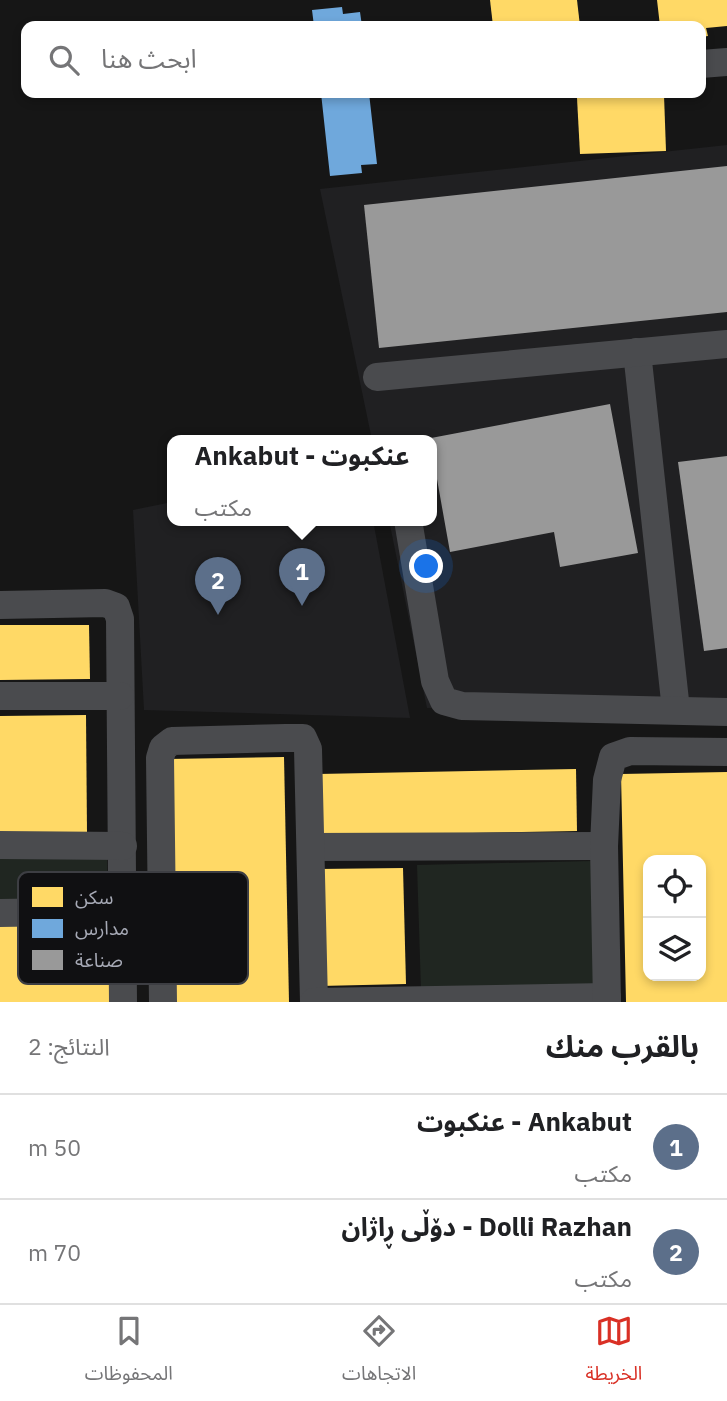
<!DOCTYPE html>
<html lang="ar">
<head>
<meta charset="utf-8">
<style>
	:root { --surface:#fff; --page:#f2f2f2; --text:#202124; --muted:#757577; --line:#e0e0e0; --accent:#d93025 }
	body { margin:0; font-family:"IBM Plex Sans","Noto Sans Arabic",sans-serif; background:var(--page); color:var(--text); direction:rtl }
	.controls { position:absolute; right:21px; bottom:21px; display:grid; overflow:hidden; border-radius:14px; box-shadow:0 4px 10px #0003 }
	.controls button { width:63px; height:63px; display:grid; place-items:center; padding:0; border:0; border-bottom:2px solid var(--line); background:var(--surface); color:var(--text); font:35px sans-serif }
	.you { position:absolute; left:427px; top:567px; width:24px; height:24px; margin:-18px; border:5px solid #fff; border-radius:50%; background:#1a73e8; box-shadow:0 0 0 10px #1a73e833 }
	.badge { display:grid; place-items:center; width:46px; height:46px; border-radius:50%; background:var(--accent); color:#fff; font-size:23px; font-weight:700 }
	.pin { position:absolute; translate:-50% -58px; filter:drop-shadow(0 2px 4px #0008) }
	.pin::after { content:''; position:absolute; top:37px; width:24px; height:21px; background:inherit; clip-path:polygon(0 0,100% 0,50% 100%) }
	.popup { position:absolute; left:167px; top:435px; width:270px; height:91px; box-sizing:border-box; display:grid; place-content:center; border-radius:14px; background:var(--surface); filter:drop-shadow(0 2px 5px #0005); font-size:23px; white-space:nowrap; color:var(--muted) }
	.popup b { font-size:26px; color:var(--text) }
	.popup::after { content:''; position:absolute; left:50%; top:100%; margin-left:-14px; border:14px solid transparent; border-top-color:var(--surface) }
	.list { margin:0; padding:0; list-style:none }
	h2 { display:flex; justify-content:space-between; align-items:center; height:91px; margin:0; padding:0 28px; font-size:30px }
	h2 small { font-size:23px; font-weight:400; color:var(--muted) }
	.list li { display:grid; grid-template-columns:46px 1fr auto; gap:21px; align-items:center; box-sizing:border-box; height:105px; padding:0 28px; border-top:2px solid var(--line) }
	.list b { display:block; font-size:26px; white-space:nowrap }
	.list p { margin:0; font-size:23px; white-space:nowrap; color:var(--muted) }
	.list em { font-size:23px; font-style:normal; color:var(--muted) }
	.icon { flex:none; width:38px; height:38px; fill:none; stroke:currentColor; stroke-width:2; stroke-linecap:round; stroke-linejoin:round }
	.map { position:relative; flex:none; width:727px; height:1002px; overflow:hidden; direction:ltr }
	.search { position:absolute; background:var(--surface); box-shadow:0 4px 10px #0003; left:21px; right:21px; top:21px; height:77px; display:flex; align-items:center; gap:18px; box-sizing:border-box; padding:0 24px; border-radius:14px; color:var(--muted); font-size:26px }
	.sheet { height:301px; background:var(--surface) }
	nav { display:flex; justify-content:space-around; align-items:center; box-sizing:border-box; height:98px; border-top:2px solid var(--line); background:var(--surface); font-size:19px; color:var(--muted) }
	nav a { display:grid; justify-items:center; gap:4px }
	nav .on { color:var(--accent) }
	.map>svg:first-child { display:block }
	.built { fill:#202022 }
	.green { fill:#202621 }
	.homes { fill:#ffd966; fill-rule:evenodd }
	.schools { fill:#6fa8dc }
	.industry { fill:#999 }
	.lines { fill:none; stroke-linecap:round; stroke-linejoin:round }
	.minor { stroke:#4a4b4e; stroke-width:28 }
	.key { fill:#101012; stroke:#3d3e43; stroke-width:2 }
	.key-label { font-size:19px; fill:#a7aab6 }
</style>
</head>
<body>
<div class="map">
<svg width="727" height="1002" viewBox="0 0 727 1002">
	<rect width="100%" height="100%" fill="#161616"/>
	<g class="built">
		<polygon points="727,145 727,703 427,708 389,520 432,520 432,440 372,440 320,189"/>
		<polygon points="172,502 173,520 373,520 410,718 144,710 133,510"/>
	</g>
	<g class="green">
		<polygon points="0,857 107,857 108,901 0,902"/>
		<polygon points="591,861 595,986 421,990 417,865"/>
	</g>
	<g class="homes">
		<polygon points="490,0 577,0 580,26 493,26"/>
		<polygon points="657,0 727,0 727,26 706,28 708,36 701,37 701,26 660,26"/>
		<polygon points="664,95 666,151 580,154 577,98"/>
		<polygon points="0,625 89,625 90,679 0,680"/>
		<polygon points="86,715 87,832 0,833 0,716"/>
		<polygon points="284,757 289,1002 172,1002 168,759"/>
		<polygon points="576,769 577,831 319,836 318,774"/>
		<path d="M727,772v230h-101l-5,-228zM648,860h53v116h-53z"/>
		<polygon points="403,868 406,984 320,986 318,869"/>
		<polygon points="0,925 118,927 117,1002 0,1002"/>
	</g>
	<g class="schools">
		<polygon points="342,7 343,14 360,12 362,26 314,26 312,10"/>
		<polygon points="321,93 369,93 377,164 361,165 362,173 330,176"/>
	</g>
	<g class="industry">
		<polygon points="727,166 727,312 379,348 364,205"/>
		<polygon points="610,404 638,553 560,567 554,532 450,552 432,451 431,438"/>
		<polygon points="727,456 727,648 704,651 678,462"/>
	</g>
	<g class="lines">
		<g class="minor">
			<polyline points="701,64 727,62"/>
			<polyline points="637,352 676,710"/>
			<polyline points="377,377 727,344"/>
			<polyline points="408,520 435,681 444,701 462,706 727,712"/>
			<polyline points="0,605 105,603 116,607 120,619 123,1002"/>
			<polyline points="0,696 120,696"/>
			<polyline points="0,845 123,846"/>
			<polyline points="311,847 604,846"/>
			<polyline points="0,913 122,911"/>
			<polyline points="163,1002 160,758 163,748 172,741 286,738 303,738 308,749 314,1002"/>
			<polyline points="314,1002 607,997"/>
			<polyline points="607,1002 604,846 607,780 613,757 630,751 727,752"/>
		</g>
	</g>
	<rect x="18" y="872" width="230" height="112" rx="10" class="key"/>
	<rect x="32" y="887" width="31" height="20" fill="#ffd966"/>
	<rect x="32" y="919" width="31" height="19" fill="#6fa8dc"/>
	<rect x="32" y="950" width="31" height="20" fill="#999"/>
	<g class="key-label">
		<text x="75" y="904">سكن</text>
		<text x="75" y="935">مدارس</text>
		<text x="75" y="967">صناعة</text>
	</g>
</svg>
<div class="controls">
<button><svg class="icon" aria-label="locate" viewBox="0 0 24 24"><circle cx="12" cy="12" r="6"/><path d="M12 2v4M12 18v4M2 12h4M18 12h4"/></svg></button>
<button><svg class="icon" aria-label="layers" viewBox="0 0 24 24"><path d="M12 4l9 5-9 5-9-5zM3 14l9 5 9-5"/></svg></button>
</div>
<div class="you"></div>
<div class="pin badge" style="left:302px;top:606px;background:#5c6f8a">1</div>
<div class="popup"><b>Ankabut - عنکبوت</b>مكتب</div>
<div class="pin badge" style="left:218px;top:615px;background:#5c6f8a">2</div>
<div class="search"><svg class="icon" aria-label="search" viewBox="0 0 24 24"><circle cx="10" cy="10" r="6"/><path d="M15 15l6 6"/></svg>ابحث هنا</div>
</div>
<section class="sheet">
<h2>بالقرب منك<small>النتائج: 2</small></h2>
<ul class="list">
<li><span class="badge" style="background:#5c6f8a">1</span><div><b>Ankabut - عنکبوت</b><p>مكتب</p></div><em>50 m</em></li>
<li><span class="badge" style="background:#5c6f8a">2</span><div><b>Dolli Razhan - دۆڵی ڕاژان</b><p>مكتب</p></div><em>70 m</em></li>
</ul>
</section>
<nav>
<a class="on"><svg class="icon" aria-label="map" viewBox="0 0 24 24"><path d="M3 6l6-2 6 2 6-2v14l-6 2-6-2-6 2zM9 4v14M15 6v14"/></svg>الخريطة</a>
<a><svg class="icon" aria-label="directions" viewBox="0 0 24 24"><path d="M12 3l9 9-9 9-9-9zM9 14v-3h6M13 9l2 2-2 2"/></svg>الاتجاهات</a>
<a><svg class="icon" aria-label="saved" viewBox="0 0 24 24"><path d="M7 4h10v16l-5-4-5 4z"/></svg>المحفوظات</a>
</nav>
</body>
</html>
